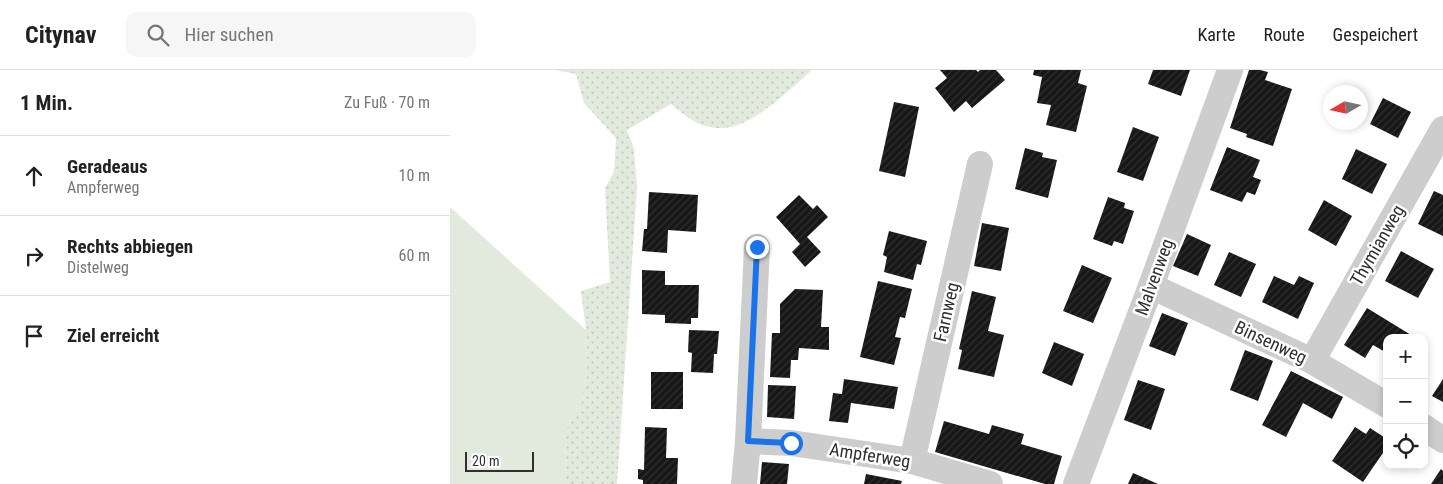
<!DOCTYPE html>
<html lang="de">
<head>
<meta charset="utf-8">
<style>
	:root { --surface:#fff; --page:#f6f6f6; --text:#222; --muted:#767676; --line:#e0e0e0 }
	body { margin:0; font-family:"Roboto Condensed",sans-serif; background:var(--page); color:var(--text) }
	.controls { position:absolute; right:15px; bottom:15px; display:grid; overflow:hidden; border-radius:10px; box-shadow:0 2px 8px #0003 }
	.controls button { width:45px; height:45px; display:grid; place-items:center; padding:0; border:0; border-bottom:1px solid var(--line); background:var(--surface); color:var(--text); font:25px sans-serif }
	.compass { position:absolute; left:873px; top:15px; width:45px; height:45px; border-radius:50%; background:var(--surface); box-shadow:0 2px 8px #0003; rotate:261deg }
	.scale { position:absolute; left:15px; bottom:12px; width:69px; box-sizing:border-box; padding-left:5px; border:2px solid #303030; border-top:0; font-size:14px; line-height:18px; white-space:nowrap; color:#303030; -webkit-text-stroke:4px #fff; paint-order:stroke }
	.stop { position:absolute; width:15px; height:15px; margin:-11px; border:4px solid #1a73e8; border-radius:50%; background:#fff }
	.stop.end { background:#1a73e8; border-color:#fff; box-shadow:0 1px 5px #0008 }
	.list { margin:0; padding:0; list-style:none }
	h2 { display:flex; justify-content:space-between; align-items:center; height:65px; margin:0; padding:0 20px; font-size:21px }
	h2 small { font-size:16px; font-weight:400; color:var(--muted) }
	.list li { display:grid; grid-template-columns:32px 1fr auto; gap:15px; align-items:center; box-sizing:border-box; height:80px; padding:0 20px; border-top:1px solid var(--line) }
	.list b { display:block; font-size:19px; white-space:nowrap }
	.list p { margin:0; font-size:16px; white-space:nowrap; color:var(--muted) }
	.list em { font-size:16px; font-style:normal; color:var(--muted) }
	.icon { flex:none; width:28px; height:28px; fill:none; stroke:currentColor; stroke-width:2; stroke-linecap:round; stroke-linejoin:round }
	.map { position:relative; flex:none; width:993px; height:414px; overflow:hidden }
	header { display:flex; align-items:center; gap:30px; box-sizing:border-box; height:70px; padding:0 25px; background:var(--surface); border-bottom:1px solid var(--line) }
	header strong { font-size:24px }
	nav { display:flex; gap:28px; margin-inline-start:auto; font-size:18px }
	.search { width:350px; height:45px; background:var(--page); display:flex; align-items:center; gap:12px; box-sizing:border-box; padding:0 18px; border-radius:10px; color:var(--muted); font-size:19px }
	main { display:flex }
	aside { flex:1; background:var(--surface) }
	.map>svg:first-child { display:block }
	.grass { fill:url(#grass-dots) }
	.park { fill:#e2e9dd }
	.building { fill:url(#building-hatch) }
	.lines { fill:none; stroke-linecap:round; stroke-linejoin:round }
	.street { stroke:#cdcdcd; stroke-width:26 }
	.route { stroke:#1a73e8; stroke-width:6 }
	.labels { text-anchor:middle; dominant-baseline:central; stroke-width:5; stroke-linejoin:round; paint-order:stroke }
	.street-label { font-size:18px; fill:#303030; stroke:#fff }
</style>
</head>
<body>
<header>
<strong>Citynav</strong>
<div class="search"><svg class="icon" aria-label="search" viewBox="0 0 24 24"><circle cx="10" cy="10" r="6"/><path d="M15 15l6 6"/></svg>Hier suchen</div>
<nav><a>Karte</a><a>Route</a><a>Gespeichert</a></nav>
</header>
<main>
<aside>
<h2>1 Min.<small>Zu Fuß · 70 m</small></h2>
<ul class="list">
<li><svg class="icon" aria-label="ahead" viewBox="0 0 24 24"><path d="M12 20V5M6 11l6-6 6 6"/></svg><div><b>Geradeaus</b><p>Ampferweg</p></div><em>10 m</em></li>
<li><svg class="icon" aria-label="right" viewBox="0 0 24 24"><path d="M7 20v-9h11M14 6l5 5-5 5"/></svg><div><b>Rechts abbiegen</b><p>Distelweg</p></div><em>60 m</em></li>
<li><svg class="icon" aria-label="arrive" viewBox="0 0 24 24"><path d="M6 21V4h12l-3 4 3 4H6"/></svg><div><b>Ziel erreicht</b></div></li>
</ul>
</aside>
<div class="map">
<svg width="993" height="414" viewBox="0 0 993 414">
	<defs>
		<pattern id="grass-dots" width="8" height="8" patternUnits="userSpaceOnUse" patternTransform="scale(1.25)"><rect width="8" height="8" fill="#e2e9dd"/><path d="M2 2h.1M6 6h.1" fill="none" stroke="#c2c8be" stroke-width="1.8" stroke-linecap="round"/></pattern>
		<pattern id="building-hatch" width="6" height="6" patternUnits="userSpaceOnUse" patternTransform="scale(1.25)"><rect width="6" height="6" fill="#171717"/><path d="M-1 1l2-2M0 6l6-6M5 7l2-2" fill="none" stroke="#303030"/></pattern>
	</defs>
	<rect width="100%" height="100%" fill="#fff"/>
	<path class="grass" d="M105,0h257c-22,19 -59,57 -89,58 -7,1 -17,-2 -23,-4 -9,-3 -21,-14 -29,-20l-44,26 7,19 3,38 -20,297h-52l1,-54 16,-29 5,-38 -1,-33 -5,-39 29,-9 -5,-94 9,-16 2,-34 -32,-35 -8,-29z"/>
	<polygon class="park" points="0,137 136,260 137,293 132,331 116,360 115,414 0,414"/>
	<g class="building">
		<polygon points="490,0 526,0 528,2 530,0 546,0 555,10 522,38 516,31 504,42 485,18 497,8"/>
		<polygon points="584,0 631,0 628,13 637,16 626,62 596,55 601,35 587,33 592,7 583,5"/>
		<polygon points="703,0 740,0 731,26 698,14"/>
		<polygon points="799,0 810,0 818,2 815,10 842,19 823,76 796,67 797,64 780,58"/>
		<polygon points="933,28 961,42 948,68 920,54"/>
		<polygon points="444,32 469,37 455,107 429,101"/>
		<polygon points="683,57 709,67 693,111 667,102"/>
		<polygon points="777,77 810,90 803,107 811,110 805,125 797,122 792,132 760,120"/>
		<polygon points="575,78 593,83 592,87 607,90 598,128 565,119"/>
		<polygon points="906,79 937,94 922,124 892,109"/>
		<polygon points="984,121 993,125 993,166 968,154"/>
		<polygon points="199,122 248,125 246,162 218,160 217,183 192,181 194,159 197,159"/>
		<polygon points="349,125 363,139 367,135 378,147 357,167 371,182 355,197 342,182 350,174 326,147"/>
		<polygon points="658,127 675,133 674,138 684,141 673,174 664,171 662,176 643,169"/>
		<polygon points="874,130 902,146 886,176 858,160"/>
		<polygon points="532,153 559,158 551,201 524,196"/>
		<polygon points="439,161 477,171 471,195 467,194 463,210 434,202 437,187 433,185"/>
		<polygon points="737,164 761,175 748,206 723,196"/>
		<polygon points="951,181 984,199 968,228 935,211"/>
		<polygon points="779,182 806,194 791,227 764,215"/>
		<polygon points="632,195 662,208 643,253 613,241"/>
		<polygon points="192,200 215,201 215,215 249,215 248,248 241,248 241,254 215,253 215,245 192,244"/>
		<polygon points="824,206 844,215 849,206 864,213 848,249 812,232"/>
		<polygon points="428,211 462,219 455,248 450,247 445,267 451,268 444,295 410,287"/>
		<polygon points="345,219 373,220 371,257 379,257 379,280 349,278 348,290 341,290 340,308 320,307 322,263 330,263 330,234"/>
		<polygon points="522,221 546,227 538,261 554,265 544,307 508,299 512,280 509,279"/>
		<polygon points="917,238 948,257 966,268 937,268 937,283 923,275 915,288 894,275"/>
		<polygon points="712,243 738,253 725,286 699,276"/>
		<polygon points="239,260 269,261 267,284 264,284 263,303 241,302 242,283 238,282"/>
		<polygon points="604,272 634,284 622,316 592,303"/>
		<polygon points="795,280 823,291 808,331 780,320"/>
		<polygon points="841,301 893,327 882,349 853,333 836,367 812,355"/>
		<rect x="201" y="302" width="32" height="37"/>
		<polygon points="394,309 448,317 444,339 401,333 398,353 379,351 383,323 392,324"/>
		<polygon points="993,309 993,332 982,326"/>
		<polygon points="688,310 715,319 701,360 674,350"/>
		<polygon points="318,315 346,316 344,349 317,347"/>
		<polygon points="494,351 539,364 542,355 574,364 571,374 612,386 604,414 595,414 485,382"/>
		<polygon points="195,357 217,358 216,388 228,388 227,414 193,414 193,410 188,409 188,399 194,400"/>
		<polygon points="905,357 916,364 920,358 937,369 937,377 913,412 882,391"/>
		<polygon points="312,392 339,394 337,414 310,414"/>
		<polygon points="991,399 993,401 993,414 981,414"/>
		<polygon points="683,403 708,414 678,414"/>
		<polygon points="416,404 452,411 451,414 414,414"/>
	</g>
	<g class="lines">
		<g class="street">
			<polyline points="701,216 862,291 937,335"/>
			<polyline points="862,291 993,59"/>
			<polyline points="974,357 993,370"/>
			<polyline points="298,371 341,373 462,391 540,414"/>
			<polyline points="462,391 530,94"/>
			<polyline points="294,414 298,371 307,177"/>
			<polyline points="626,414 701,216 780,0"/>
		</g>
	</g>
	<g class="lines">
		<polyline class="route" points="307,177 298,371 341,373"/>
	</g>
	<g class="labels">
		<g class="street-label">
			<text transform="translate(927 175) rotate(-60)">Thymianweg</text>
			<text transform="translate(704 207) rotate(-70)">Malvenweg</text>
			<text transform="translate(496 242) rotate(-77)">Farnweg</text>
			<text transform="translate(821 272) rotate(25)">Binsenweg</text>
			<text transform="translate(420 385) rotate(9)">Ampferweg</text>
		</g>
	</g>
</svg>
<div class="controls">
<button>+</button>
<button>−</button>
<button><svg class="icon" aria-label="locate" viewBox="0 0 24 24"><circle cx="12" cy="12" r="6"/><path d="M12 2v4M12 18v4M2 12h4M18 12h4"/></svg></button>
</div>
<svg class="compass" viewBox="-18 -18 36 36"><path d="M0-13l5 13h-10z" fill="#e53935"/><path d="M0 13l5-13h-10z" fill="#767676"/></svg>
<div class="scale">20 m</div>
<div class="stop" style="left:341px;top:373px"></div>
<div class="stop end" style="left:307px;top:177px"></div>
</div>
</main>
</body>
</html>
